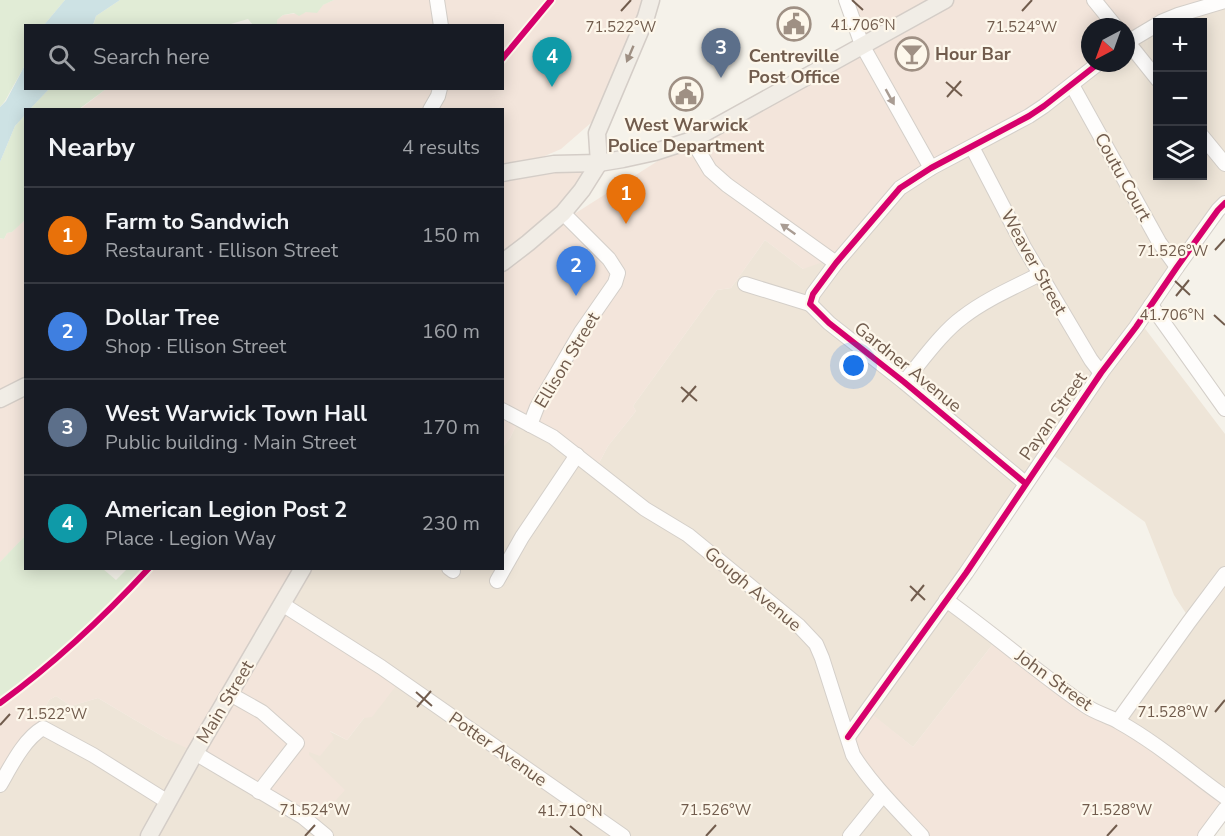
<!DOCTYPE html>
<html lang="en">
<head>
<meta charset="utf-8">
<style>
	:root { --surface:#171b24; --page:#242831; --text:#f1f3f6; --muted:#9ea1a6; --line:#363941; --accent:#0f766e }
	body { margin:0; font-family:"Nunito Sans",sans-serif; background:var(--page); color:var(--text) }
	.controls { position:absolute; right:18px; top:18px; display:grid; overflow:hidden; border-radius:0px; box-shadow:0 3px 15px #0003 }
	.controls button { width:54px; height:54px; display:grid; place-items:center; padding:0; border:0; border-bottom:2px solid var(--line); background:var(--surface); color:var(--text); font:30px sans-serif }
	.compass { position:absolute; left:1081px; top:18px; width:54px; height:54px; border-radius:50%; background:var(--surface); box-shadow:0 3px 15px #0003; rotate:221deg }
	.you { position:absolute; left:854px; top:366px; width:21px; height:21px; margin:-15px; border:4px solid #fff; border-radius:50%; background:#1a73e8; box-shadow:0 0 0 9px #1a73e833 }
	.badge { display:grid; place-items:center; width:39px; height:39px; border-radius:50%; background:var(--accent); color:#fff; font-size:20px; font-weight:700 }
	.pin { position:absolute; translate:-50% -50px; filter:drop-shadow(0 2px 3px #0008) }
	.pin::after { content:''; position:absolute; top:32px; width:21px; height:18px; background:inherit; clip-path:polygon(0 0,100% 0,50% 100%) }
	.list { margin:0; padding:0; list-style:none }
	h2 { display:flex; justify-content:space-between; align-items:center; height:78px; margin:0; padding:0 24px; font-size:26px }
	h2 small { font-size:20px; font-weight:400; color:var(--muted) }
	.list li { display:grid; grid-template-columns:39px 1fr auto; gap:18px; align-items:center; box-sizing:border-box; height:96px; padding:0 24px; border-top:2px solid var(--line) }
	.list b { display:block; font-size:22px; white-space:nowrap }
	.list p { margin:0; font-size:20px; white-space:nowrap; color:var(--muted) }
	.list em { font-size:20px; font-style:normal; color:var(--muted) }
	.icon { flex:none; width:33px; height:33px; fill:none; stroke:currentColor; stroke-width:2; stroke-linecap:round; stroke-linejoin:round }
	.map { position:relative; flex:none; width:1225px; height:836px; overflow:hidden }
	.search { position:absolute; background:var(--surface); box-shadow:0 3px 15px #0003; left:24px; top:24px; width:480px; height:66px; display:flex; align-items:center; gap:15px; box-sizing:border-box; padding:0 21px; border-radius:0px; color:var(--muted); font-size:22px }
	.panel { position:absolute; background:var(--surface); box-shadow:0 3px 15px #0003; left:24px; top:108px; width:480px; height:462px; border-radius:0px }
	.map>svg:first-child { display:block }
	.residential { fill:#eee5d8 }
	.commercial { fill:#f3e5db }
	.green { fill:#e1ecd6 }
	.water { fill:#cde2e4 }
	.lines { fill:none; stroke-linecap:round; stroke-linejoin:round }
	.minor-casing { stroke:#d4cfc9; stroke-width:16 }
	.major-casing { stroke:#d4cdc7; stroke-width:19 }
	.minor { stroke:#fefdfc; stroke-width:14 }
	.major { stroke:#f1ede6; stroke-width:16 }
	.cycleway-casing { stroke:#fdf7eb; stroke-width:10 }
	.cycleway { stroke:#d6006c; stroke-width:6 }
	.oneway { fill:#9e8f83 }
	.oneway2 { fill:#a99c93 }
	.ticks { fill:none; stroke:#715c4d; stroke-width:2 }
	.labels { text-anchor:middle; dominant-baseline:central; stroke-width:4.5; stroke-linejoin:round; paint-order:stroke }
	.poi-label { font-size:18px; font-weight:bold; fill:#715c4d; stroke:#fdf7eb }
	.street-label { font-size:18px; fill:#715c4d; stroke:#fdf7eb }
	.ticks-label { font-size:15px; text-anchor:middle; fill:#715c4d; stroke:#fdf7eb; stroke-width:4.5; stroke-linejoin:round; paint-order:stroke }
</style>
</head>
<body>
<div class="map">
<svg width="1225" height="836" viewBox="0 0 1225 836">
	<rect width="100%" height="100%" fill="#f5f2ea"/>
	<polygon class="residential" points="1225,1 1225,201 1140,322 1225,434 1225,792 1122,719 1189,618 1174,595 1145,522 1047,451 949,595 996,640 913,747 867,711 919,836 0,836 0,783 42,714 49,700 56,696 71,706 98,698 167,739 308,755 309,752 329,731 347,740 364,718 283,606 302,569 502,568 503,447 510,438 518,421 584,453 599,463 608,446 636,411 633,406 717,290 731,288 765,240 803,269 902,186 1099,63 1126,63 1126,43 1157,25 1158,176 1202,176 1202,22 1162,22"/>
	<g class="commercial">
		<polygon points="334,0 650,0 600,115 561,149 540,158 586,166 571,216 672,152 864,43 845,0 1225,0 1126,43 1126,27 1090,27 1090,63 1031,115 902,186 836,261 826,261 803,269 765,240 731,288 717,290 633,406 636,411 608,446 599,463 584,453 518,422 510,438 503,447 502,110 79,110 106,89 502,88 502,26 277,25 277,20 283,15 306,12"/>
		<polygon points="25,220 25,536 0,562 0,238 4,239 7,233 12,232"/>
		<polygon points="148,569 302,569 283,602 399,682 372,717 364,718 347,740 330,731 334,739 320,756 309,752 309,755 345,790 313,826 193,751 167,739 98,698 71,706 56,696 49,700 42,714 42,729 0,783 0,696 31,679 138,584"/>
		<polygon points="996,640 1225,792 1225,809 1204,836 919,836 882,796 849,734 867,710 913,747"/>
	</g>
	<g class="green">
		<polygon points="0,0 65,0 44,25 26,26 25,65 5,101 0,107"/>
		<polygon points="120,0 334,0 323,5 317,13 306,12 299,16 294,13 283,15 277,20 277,25 253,25 248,19 224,26 93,26 96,16"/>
		<polygon points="49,89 49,88 106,89 79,109 30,109"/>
		<polygon points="25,115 25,220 12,232 7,233 4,239 0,238 0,162 15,126"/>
		<polygon points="25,536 26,568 103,569 116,580 127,569 148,569 138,584 31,679 0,696 0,562"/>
	</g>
	<g class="water">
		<polygon points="65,0 120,0 96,16 93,25 44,25"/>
		<polygon points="25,65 26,88 49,89 30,109 26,110 25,115 15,126 0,162 0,107 6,101"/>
	</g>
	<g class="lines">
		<g class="minor-casing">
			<g id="minor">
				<polyline points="437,0 441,26"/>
				<polyline points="846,0 862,45 931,168"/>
				<polyline points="1094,0 1116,27"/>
				<polyline points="1161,22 1178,15 1225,1"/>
				<polyline points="1126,40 1158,80"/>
				<polyline points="1126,43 1158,24"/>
				<polyline points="1072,85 1159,242 1177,267"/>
				<polyline points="430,110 438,96 440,88"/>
				<polyline points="1202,136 1225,164"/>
				<polyline points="692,140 710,170 727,185 836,263"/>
				<polyline points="972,147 1024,247 1091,360 1101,373"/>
				<polyline points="745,284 810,304"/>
				<polyline points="1151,305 1225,409"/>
				<path d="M904,382c17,-20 38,-50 59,-65 23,-18 52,-30 77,-43"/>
				<path d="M502,410l51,27 92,72 43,26 111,91 17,18 6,14 31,97c19,30 45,55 69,81"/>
				<polyline points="530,425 537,407 557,373 581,332 615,283 618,273 609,259 563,213"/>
				<polyline points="1025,483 904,382 829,323 810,304 813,294 836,263 900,188 931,168 1029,116 1044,106 1099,63"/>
				<polyline points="449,568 453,571"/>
				<polyline points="497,581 522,537 577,455"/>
				<path d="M946,600c48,34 92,73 140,106 10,7 23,10 33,16 38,21 71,50 106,75"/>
				<polyline points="282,604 381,667 623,836"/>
				<polyline points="230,694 262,712 297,743 259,792"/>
				<polyline points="1118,721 1189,622 1225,574"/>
				<polyline points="848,737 966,573 1101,373 1136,327 1177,267 1218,210 1225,203"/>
				<polyline points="195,753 303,817 326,836"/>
				<path d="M0,785c11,-19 24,-46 43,-57l50,27 75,47"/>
				<polyline points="850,836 883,795"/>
				<polyline points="1205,836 1225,809"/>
			</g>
		</g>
		<g class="major-casing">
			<g id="major">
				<polyline points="502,173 554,164 599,163 623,159 655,152 692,140 945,0"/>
				<polyline points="502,263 528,243 563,213 582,190 599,163 597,133 646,17 651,0"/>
				<polyline points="0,399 26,386"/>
				<polyline points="149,836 195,753 303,568"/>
			</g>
		</g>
		<use href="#minor" class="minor"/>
		<use href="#major" class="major"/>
		<g class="cycleway-casing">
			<g id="cycleway">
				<polyline points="502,59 551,0"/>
				<polyline points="1025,483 904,382 829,323 810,304 813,294 836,263 900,188 931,168 1029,116 1044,106 1099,63"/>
				<path d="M0,703c55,-40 103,-85 149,-135"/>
				<polyline points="848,737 966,573 1101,373 1136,327 1177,267 1218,210 1225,203"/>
			</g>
		</g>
		<use href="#cycleway" class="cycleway"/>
	</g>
	<defs><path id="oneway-solid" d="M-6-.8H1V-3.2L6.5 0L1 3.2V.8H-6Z" transform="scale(1.5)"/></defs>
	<use class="oneway" href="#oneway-solid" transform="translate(630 54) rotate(113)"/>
	<g class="oneway2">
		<use href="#oneway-solid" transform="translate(890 97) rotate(61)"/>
		<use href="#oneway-solid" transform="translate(788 229) rotate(-145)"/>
	</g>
	<path class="ticks" d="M852,0l11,10M621,11l10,-11M1022,11l10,-11M946,82l16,14M947,97l14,-16M1215,250l10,-11M1175,281l15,14M1176,296l13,-16M1214,315l11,10M681,387l16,14M682,402l14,-16M910,586l15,14M911,601l13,-16M416,692l16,14M417,707l14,-16M1215,712l10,-12M0,725l10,-11M570,826l12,10M305,836l10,-11M706,836l10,-11M1107,836l10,-11"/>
	<defs>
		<g id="civic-ring" transform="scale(1.725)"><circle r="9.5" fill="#fdf7eb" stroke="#9f9084" stroke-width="1.5"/><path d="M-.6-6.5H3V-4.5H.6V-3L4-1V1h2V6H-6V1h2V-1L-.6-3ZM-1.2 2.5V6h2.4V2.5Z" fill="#9f9084"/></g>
		<g id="bar-ring" transform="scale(1.725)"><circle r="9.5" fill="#fdf7eb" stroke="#9f9084" stroke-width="1.5"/><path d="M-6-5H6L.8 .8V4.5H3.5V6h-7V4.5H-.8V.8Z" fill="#9f9084"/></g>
	</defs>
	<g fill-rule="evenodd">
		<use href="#civic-ring" x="794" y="24"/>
		<use href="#bar-ring" x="912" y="54"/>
		<use href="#civic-ring" x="686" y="94"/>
	</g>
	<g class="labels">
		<g class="poi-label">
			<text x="935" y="54" text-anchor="start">Hour Bar</text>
			<text x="794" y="56">Centreville<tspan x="794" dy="21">Post Office</tspan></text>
			<text x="686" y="125">West Warwick<tspan x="686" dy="21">Police Department</tspan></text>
		</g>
		<g class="street-label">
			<text transform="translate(1123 177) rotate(61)">Coutu Court</text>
			<text transform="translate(1034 262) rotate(61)">Weaver Street</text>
			<text transform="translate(567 360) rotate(-59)">Ellison Street</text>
			<text transform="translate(908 367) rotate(39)">Gardner Avenue</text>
			<text transform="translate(1053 416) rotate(-55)">Payan Street</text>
			<text transform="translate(753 589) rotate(40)">Gough Avenue</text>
			<text transform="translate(1054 680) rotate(36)">John Street</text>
			<text transform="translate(225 702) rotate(-59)">Main Street</text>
			<text transform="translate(498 749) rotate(35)">Potter Avenue</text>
		</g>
	</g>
	<g class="ticks-label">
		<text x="863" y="30">41.706°N</text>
		<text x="621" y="32">71.522°W</text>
		<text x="1022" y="32">71.524°W</text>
		<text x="1173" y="256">71.526°W</text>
		<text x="1172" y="320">41.706°N</text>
		<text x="1173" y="717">71.528°W</text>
		<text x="52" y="719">71.522°W</text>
		<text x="315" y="815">71.524°W</text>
		<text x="716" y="815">71.526°W</text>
		<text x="1117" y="815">71.528°W</text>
		<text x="570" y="816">41.710°N</text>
	</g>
</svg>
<div class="controls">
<button>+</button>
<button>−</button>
<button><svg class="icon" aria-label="layers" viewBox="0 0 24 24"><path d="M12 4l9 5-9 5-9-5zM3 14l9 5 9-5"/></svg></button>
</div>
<svg class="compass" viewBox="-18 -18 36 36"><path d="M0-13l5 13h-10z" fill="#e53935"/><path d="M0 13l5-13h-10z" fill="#9ea1a6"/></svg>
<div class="you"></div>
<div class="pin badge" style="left:626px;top:224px;background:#e8710a">1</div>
<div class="pin badge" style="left:576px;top:296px;background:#3f7fe0">2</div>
<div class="pin badge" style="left:721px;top:78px;background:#5c6f8a">3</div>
<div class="pin badge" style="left:552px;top:87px;background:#0f9aa8">4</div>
<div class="search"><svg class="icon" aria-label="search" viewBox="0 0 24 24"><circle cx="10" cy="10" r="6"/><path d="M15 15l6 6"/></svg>Search here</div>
<section class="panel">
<h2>Nearby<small>4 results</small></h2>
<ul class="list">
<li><span class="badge" style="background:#e8710a">1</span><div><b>Farm to Sandwich</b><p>Restaurant · Ellison Street</p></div><em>150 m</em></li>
<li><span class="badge" style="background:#3f7fe0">2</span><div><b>Dollar Tree</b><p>Shop · Ellison Street</p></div><em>160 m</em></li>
<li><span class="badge" style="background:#5c6f8a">3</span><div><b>West Warwick Town Hall</b><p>Public building · Main Street</p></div><em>170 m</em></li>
<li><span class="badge" style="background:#0f9aa8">4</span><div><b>American Legion Post 2</b><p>Place · Legion Way</p></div><em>230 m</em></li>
</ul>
</section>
</div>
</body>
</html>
